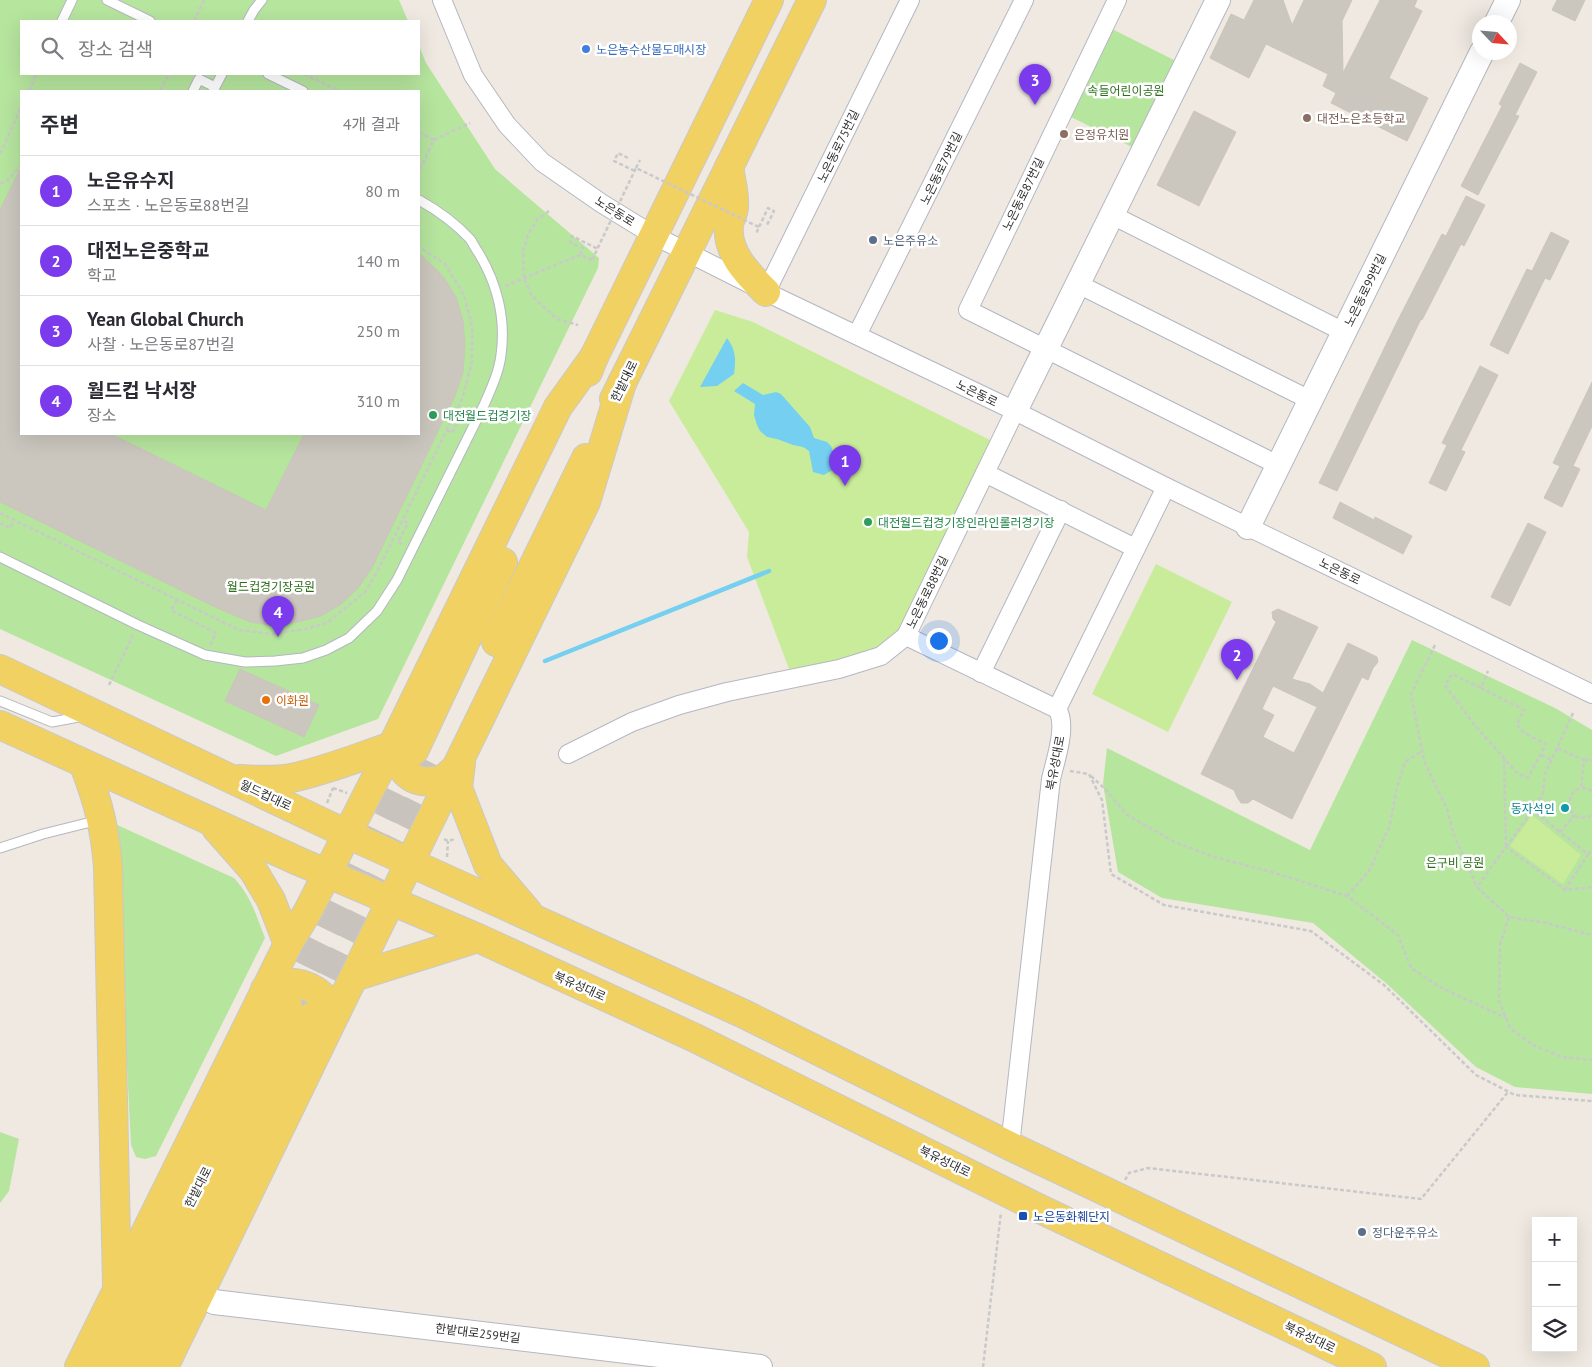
<!DOCTYPE html>
<html lang="ko">
<head>
<meta charset="utf-8">
<style>
	:root { --surface:#fff; --page:#f2f2f3; --text:#2b2b33; --muted:#7c7c81; --line:#e1e1e2; --accent:#7c3aed }
	body { margin:0; font-family:"PT Sans","Noto Sans KR",sans-serif; background:var(--page); color:var(--text) }
	.controls { position:absolute; right:15px; bottom:15px; display:grid; overflow:hidden; border-radius:0px; box-shadow:0 5px 20px #0002 }
	.controls button { width:45px; height:45px; display:grid; place-items:center; padding:0; border:0; border-bottom:1px solid var(--line); background:var(--surface); color:var(--text); font:25px sans-serif }
	.compass { position:absolute; left:1472px; top:15px; width:45px; height:45px; border-radius:50%; background:var(--surface); box-shadow:0 5px 20px #0002; rotate:116deg }
	.you { position:absolute; left:938px; top:640px; width:18px; height:18px; margin:-12px; border:4px solid #fff; border-radius:50%; background:#1a73e8; box-shadow:0 0 0 8px #1a73e833 }
	.badge { display:grid; place-items:center; width:32px; height:32px; border-radius:50%; background:var(--accent); color:#fff; font-size:16px; font-weight:700 }
	.pin { position:absolute; translate:-50% -41px; filter:drop-shadow(0 1px 2px #0008) }
	.pin::after { content:''; position:absolute; top:26px; width:18px; height:15px; background:inherit; clip-path:polygon(0 0,100% 0,50% 100%) }
	.list { margin:0; padding:0; list-style:none }
	h2 { display:flex; justify-content:space-between; align-items:center; height:65px; margin:0; padding:0 20px; font-size:21px }
	h2 small { font-size:16px; font-weight:400; color:var(--muted) }
	.list li { display:grid; grid-template-columns:32px 1fr auto; gap:15px; align-items:center; box-sizing:border-box; height:70px; padding:0 20px; border-top:1px solid var(--line) }
	.list b { display:block; font-size:19px; white-space:nowrap }
	.list p { margin:0; font-size:16px; white-space:nowrap; color:var(--muted) }
	.list em { font-size:16px; font-style:normal; color:var(--muted) }
	.icon { flex:none; width:28px; height:28px; fill:none; stroke:currentColor; stroke-width:2; stroke-linecap:round; stroke-linejoin:round }
	.map { position:relative; flex:none; width:1592px; height:1367px; overflow:hidden }
	.search { position:absolute; background:var(--surface); box-shadow:0 5px 20px #0002; left:20px; top:20px; width:400px; height:55px; display:flex; align-items:center; gap:12px; box-sizing:border-box; padding:0 18px; border-radius:0px; color:var(--muted); font-size:19px }
	.panel { position:absolute; background:var(--surface); box-shadow:0 5px 20px #0002; left:20px; top:90px; width:400px; height:345px; border-radius:0px }
	.map>svg:first-child { display:block }
	.green { fill:#b6e59e; fill-rule:evenodd }
	.pitch { fill:#c9ec9a }
	.water { fill:#75cff0 }
	.lines { fill:none; stroke-linecap:round; stroke-linejoin:round }
	.stream { stroke:#75cff0; stroke-width:4.5 }
	.building { fill:#cbc7bf; stroke:#cbc5ba; fill-rule:evenodd }
	.primary-tunnel { stroke:#c8c4bd; stroke-width:28; stroke-dasharray:28 14; stroke-linecap:butt }
	.lane-casing { stroke:#b4b7c1; stroke-width:11 }
	.street-casing { stroke:#b4b7c1; stroke-width:20 }
	.secondary-casing { stroke:#b4b7c1; stroke-width:26 }
	.primary-casing { stroke:#c9c9c9; stroke-width:30 }
	.path { stroke:#c9c9c9; stroke-width:2.5; stroke-dasharray:4 2.5; stroke-linecap:butt }
	.lane { stroke:#fff; stroke-width:9 }
	.street { stroke:#fff; stroke-width:18 }
	.secondary { stroke:#fff; stroke-width:24 }
	.primary { stroke:#f2d163; stroke-width:28 }
	.path-bridge { stroke:#c9c9c9; stroke-width:2.5; stroke-dasharray:4 2.5; stroke-linecap:butt }
	.shop-dot { fill:#3f7fe0; stroke:#fff; stroke-width:2 }
	.education-dot { fill:#8d6e63; stroke:#fff; stroke-width:2 }
	.service-dot { fill:#5c6f8a; stroke:#fff; stroke-width:2 }
	.leisure-dot { fill:#2e9e5b; stroke:#fff; stroke-width:2 }
	.food-dot { fill:#e8710a; stroke:#fff; stroke-width:2 }
	.culture-dot { fill:#0f9aa8; stroke:#fff; stroke-width:2 }
	.transit-dot { fill:#1a4fb4; stroke:#fff; stroke-width:2 }
	.labels { text-anchor:middle; dominant-baseline:central; stroke-width:5; stroke-linejoin:round; paint-order:stroke }
	.shop-label { font-size:12px; fill:#366cbe; stroke:#fff; text-anchor:start }
	.park-label { font-size:12px; fill:#2c6e1b; stroke:#fff }
	.education-label { font-size:12px; fill:#785e54; stroke:#fff; text-anchor:start }
	.street-label { font-size:12px; fill:#2e2e2e; stroke:#fff }
	.service-label { font-size:12px; fill:#4e5e75; stroke:#fff; text-anchor:start }
	.leisure-label { font-size:12px; fill:#27864d; stroke:#fff; text-anchor:start }
	.food-label { font-size:12px; fill:#c56008; stroke:#fff; text-anchor:start }
	.culture-label { font-size:12px; fill:#0d838f; stroke:#fff; text-anchor:end }
	.transit-label { font-size:12px; fill:#164399; stroke:#fff; text-anchor:start }
</style>
</head>
<body>
<div class="map">
<svg width="1592" height="1367" viewBox="0 0 1592 1367">
	<rect width="100%" height="100%" fill="#efe9e1"/>
	<g class="green">
		<path d="M0,0h399l9,21h-387v53h398v-28l7,17 69,106 104,89 -1,10 -220,451 -102,37 -276,-127zM21,91h398v343h-398z"/>
		<polygon points="1112,29 1182,64 1140,151 1069,116"/>
		<polygon points="1412,640 1555,708 1592,730 1592,1094 1515,1087 1476,1067 1387,984 1313,923 1162,898 1118,872 1103,784 1107,748 1310,850"/>
		<path d="M115,824l119,54c18,20 21,35 31,60l-109,218 -11,3 -9,-2 -5,-12z"/>
		<polygon points="0,1132 19,1139 9,1191 0,1203"/>
	</g>
	<g class="pitch">
		<polygon points="715,310 753,322 990,440 906,625 872,653 833,664 789,669 747,557 749,532 669,401"/>
		<polygon points="1156,564 1232,602 1168,732 1092,694"/>
		<polygon points="1532,815 1581,855 1563,884 1510,846"/>
	</g>
	<g class="water">
		<path d="M727,338c9,12 9,21 7,36l-17,12 -17,1z"/>
		<polygon points="743,383 763,395 776,392 781,394 810,427 814,438 827,442 831,446 835,457 836,463 834,469 824,475 813,472 809,451 803,447 793,445 777,439 767,437 760,431 757,425 754,415 755,404 734,391"/>
	</g>
	<g class="lines">
		<polyline class="stream" points="545,661 769,571"/>
	</g>
	<g class="building">
		<polygon points="1254,0 1283,0 1292,25 1304,0 1352,0 1342,21 1343,73 1380,0 1417,0 1414,7 1422,11 1389,78 1428,98 1407,141 1331,103 1336,93 1323,86 1328,74 1266,44 1249,78 1210,58 1231,14 1244,20"/>
		<polygon points="1557,0 1585,0 1575,21 1552,10"/>
		<polygon points="1520,63 1537,72 1515,115 1519,116 1478,195 1461,186 1502,106 1499,104"/>
		<polygon points="1194,111 1236,132 1199,206 1157,185"/>
		<polygon points="21,167 21,434 111,434 266,510 304,434 419,434 419,253 443,276 456,297 463,321 465,345 463,372 455,396 372,568 358,588 340,605 321,616 298,622 275,626 250,622 215,607 0,502 0,210"/>
		<polygon points="1466,196 1485,205 1464,246 1461,244 1422,320 1421,319 1337,491 1319,483 1397,322 1442,234 1446,236"/>
		<polygon points="1551,232 1569,241 1550,280 1545,278 1508,354 1490,345 1527,269 1532,271"/>
		<polygon points="1480,366 1498,375 1461,450 1465,452 1446,491 1429,483 1447,445 1442,443"/>
		<polygon points="1592,382 1592,426 1573,466 1580,469 1562,507 1544,498 1560,466 1553,463"/>
		<polygon points="1340,502 1374,520 1375,517 1412,536 1403,554 1333,518"/>
		<polygon points="1528,523 1546,532 1510,606 1491,597"/>
		<path d="M1278,609l40,18 -26,52 18,5 13,9 25,-50 25,12 4,2 1,5 -5,6 -5,12 -6,-3 -70,142 -39,-20 -5,4h-7l-4,-6 -3,-7 -33,-16 75,-152 -3,-3 -1,-7zM1273,686l44,21 -23,46 -31,-16 11,-22 -12,-6z"/>
		<polygon points="240,669 319,705 304,737 225,701"/>
	</g>
	<g class="lines">
		<g class="primary-tunnel">
			<polyline points="289,1005 414,751"/>
			<polyline points="312,1016 438,763"/>
		</g>
		<g class="lane-casing">
			<g id="lane">
				<polyline points="107,0 150,21"/>
				<polyline points="62,21 72,0"/>
				<polyline points="248,21 254,10 262,0"/>
				<polyline points="268,74 303,91"/>
				<polyline points="193,91 199,79 215,87"/>
				<polyline points="213,91 222,74"/>
				<path d="M0,557l138,68 67,30 40,7 30,-1 28,-3 23,-8 23,-12 28,-27 20,-31 87,-175c7,-16 15,-33 17,-50 5,-36 -4,-72 -23,-103 -3,-4 -5,-9 -8,-13 -14,-15 -33,-29 -51,-39"/>
				<polyline points="0,701 52,722 84,716"/>
				<polyline points="0,848 43,834 99,820"/>
			</g>
		</g>
		<g class="street-casing">
			<g id="street">
				<polyline points="442,0 473,75 507,125 542,162 601,203 653,235 766,292 1015,411 1166,487 1592,694"/>
				<polyline points="1117,0 968,310 1278,465"/>
				<polyline points="1112,215 1344,332"/>
				<polyline points="1078,284 1310,400"/>
				<polyline points="766,292 910,0"/>
				<polyline points="857,335 1024,0"/>
				<polyline points="985,473 1135,548"/>
				<polyline points="906,636 1057,709 1166,487"/>
				<polyline points="981,673 1061,510"/>
				<polyline points="568,754 632,722 679,705 727,692 839,669 881,656 906,636 1015,411"/>
				<path d="M1010,1146l41,-367c4,-18 17,-54 6,-70"/>
			</g>
		</g>
		<g class="secondary-casing">
			<g id="secondary">
				<polyline points="1497,22 1508,0"/>
				<polyline points="1015,411 1218,0"/>
				<polyline points="1248,527 1482,52"/>
				<polyline points="200,1292 214,1302 760,1367"/>
			</g>
		</g>
		<g class="primary-casing">
			<g id="primary">
				<path d="M729,167c2,13 6,27 5,39 0,7 -4,13 -5,19 -3,28 19,49 37,67"/>
				<polyline points="588,372 594,357 769,0"/>
				<polyline points="614,399 812,0"/>
				<polyline points="496,642 586,458"/>
				<polyline points="0,669 347,834 744,1014 1010,1146 1475,1367"/>
				<polyline points="0,725 298,861 478,938 693,1037 1038,1208 1372,1367"/>
				<polyline points="414,751 503,562"/>
				<polyline points="461,763 458,788 488,865 528,912"/>
				<path d="M84,765c14,36 21,64 24,102l9,418"/>
				<path d="M240,779c16,1 34,2 51,-1 34,-7 68,-21 101,-32 5,20 17,38 40,35 4,0 8,-1 12,-3 4,-2 8,-7 12,-10"/>
				<polyline points="216,828 253,870 271,900 288,944"/>
				<polyline points="354,977 478,938"/>
				<path d="M265,989c29,-14 55,-3 71,24"/>
				<polyline points="79,1367 288,944 308,911 392,746 558,407 594,357"/>
				<polyline points="108,1367 288,1006"/>
				<polyline points="138,1367 311,1017"/>
				<polyline points="164,1367 336,1013 586,502 622,383"/>
			</g>
		</g>
		<g class="path">
			<polyline points="194,21 204,0"/>
			<polyline points="304,74 339,91"/>
			<polyline points="29,91 36,74"/>
			<polyline points="160,91 169,74"/>
			<polyline points="419,132 434,140 419,171"/>
			<polyline points="434,140 470,123"/>
			<polyline points="0,154 21,108"/>
			<polyline points="628,158 618,153 614,161 635,171"/>
			<polyline points="636,168 640,160"/>
			<polyline points="0,184 8,180 21,165"/>
			<polyline points="549,211 537,220 528,235 523,251 524,279 532,296 557,319 578,325"/>
			<polyline points="759,227 768,208 774,211 767,225"/>
			<polyline points="592,260 580,255 583,248 570,242 572,236 598,249"/>
			<polyline points="505,286 580,255"/>
			<polyline points="447,430 452,433 461,416 465,418"/>
			<polyline points="0,513 239,630 272,634 305,629 327,623 365,592 377,572 462,399 472,362 472,326 464,295 445,264 419,247"/>
			<polyline points="0,523 10,528 14,520"/>
			<polyline points="402,544 398,542 408,523 402,520"/>
			<polyline points="177,600 171,610 216,633 210,645"/>
			<polyline points="1435,645 1411,694 1424,761 1447,809 1454,835 1477,887"/>
			<polyline points="109,685 133,635"/>
			<polyline points="1481,688 1452,674 1445,685 1473,723 1516,772 1528,778 1546,744 1523,732 1517,724 1524,710 1481,688 1488,671"/>
			<polyline points="1573,713 1557,748 1584,760 1581,788"/>
			<polyline points="1557,748 1545,774 1543,794 1533,810 1560,832"/>
			<polyline points="1541,755 1552,760"/>
			<polyline points="1504,758 1506,847"/>
			<polyline points="1584,760 1592,760"/>
			<polyline points="1070,771 1089,774 1102,800 1111,874 1164,905 1311,931 1384,985 1476,1075 1515,1095 1592,1101"/>
			<polyline points="1091,776 1105,789 1127,815 1175,842 1214,857 1272,872 1347,896 1398,935 1411,968 1440,987 1506,1018"/>
			<polyline points="333,788 347,793"/>
			<path d="M1592,791c-30,-15 -30,39 0,24"/>
			<polyline points="327,803 333,788"/>
			<polyline points="444,839 448,841 455,839"/>
			<polyline points="1506,847 1533,810"/>
			<polyline points="1588,854 1592,851"/>
			<polyline points="447,857 448,841"/>
			<polyline points="1592,887 1565,890 1506,847 1477,887 1509,917 1546,923 1592,935"/>
			<polyline points="1565,890 1588,854 1560,832 1575,815"/>
			<polyline points="1347,896 1369,871 1390,825 1396,791 1405,762 1422,751"/>
			<polyline points="1509,917 1500,944 1499,1001 1510,1028 1533,1045 1562,1057 1592,1060"/>
			<polyline points="1125,1180 1129,1173 1148,1168 1421,1199 1508,1092"/>
			<polyline points="983,1367 1001,1212"/>
		</g>
		<use href="#lane" class="lane"/>
		<use href="#street" class="street"/>
		<use href="#secondary" class="secondary"/>
		<use href="#primary" class="primary"/>
		<polyline class="path-bridge" points="592,260 636,168 759,227 756,234"/>
	</g>
	<circle class="shop-dot" cx="586" cy="49" r="5"/>
	<g class="education-dot">
		<circle cx="1307" cy="118" r="5"/>
		<circle cx="1064" cy="134" r="5"/>
	</g>
	<g class="service-dot">
		<circle cx="873" cy="240" r="5"/>
		<circle cx="1362" cy="1232" r="5"/>
	</g>
	<g class="leisure-dot">
		<circle cx="433" cy="415" r="5"/>
		<circle cx="868" cy="522" r="5"/>
	</g>
	<circle class="food-dot" cx="266" cy="700" r="5"/>
	<circle class="culture-dot" cx="1565" cy="808" r="5"/>
	<rect class="transit-dot" x="1018" y="1211" width="10" height="10" rx="2.5"/>
	<g class="labels">
		<g class="shop-label">
			<text x="596" y="49">노은농수산물도매시장</text>
		</g>
		<g class="park-label">
			<text x="1126" y="90">속들어린이공원</text>
			<text x="271" y="586">월드컵경기장공원</text>
			<text x="1455" y="862">은구비 공원</text>
		</g>
		<g class="education-label">
			<text x="1317" y="118">대전노은초등학교</text>
			<text x="1074" y="134">은정유치원</text>
		</g>
		<g class="street-label">
			<text transform="translate(838 146) rotate(-64)">노은동로75번길</text>
			<text transform="translate(941 168) rotate(-64)">노은동로79번길</text>
			<text transform="translate(1023 194) rotate(-64)">노은동로87번길</text>
			<text transform="translate(615 211) rotate(32)">노은동로</text>
			<text transform="translate(1365 290) rotate(-64)">노은동로99번길</text>
			<text transform="translate(624 381) rotate(-64)">한밭대로</text>
			<text transform="translate(977 393) rotate(26)">노은동로</text>
			<text transform="translate(1340 571) rotate(26)">노은동로</text>
			<text transform="translate(927 592) rotate(-64)">노은동로88번길</text>
			<text transform="translate(1055 763) rotate(-79)">북유성대로</text>
			<text transform="translate(266 795) rotate(25)">월드컵대로</text>
			<text transform="translate(580 986) rotate(24)">북유성대로</text>
			<text transform="translate(945 1161) rotate(26)">북유성대로</text>
			<text transform="translate(198 1187) rotate(-63)">한밭대로</text>
			<text transform="translate(478 1333) rotate(7)">한밭대로259번길</text>
			<text transform="translate(1310 1337) rotate(26)">북유성대로</text>
		</g>
		<g class="service-label">
			<text x="883" y="240">노은주유소</text>
			<text x="1372" y="1232">정다운주유소</text>
		</g>
		<g class="leisure-label">
			<text x="443" y="415">대전월드컵경기장</text>
			<text x="878" y="522">대전월드컵경기장인라인롤러경기장</text>
		</g>
		<g class="food-label">
			<text x="276" y="700">이화원</text>
		</g>
		<g class="culture-label">
			<text x="1555" y="808">동자석인</text>
		</g>
		<g class="transit-label">
			<text x="1033" y="1216">노은동화훼단지</text>
		</g>
	</g>
</svg>
<div class="controls">
<button>+</button>
<button>−</button>
<button><svg class="icon" aria-label="layers" viewBox="0 0 24 24"><path d="M12 4l9 5-9 5-9-5zM3 14l9 5 9-5"/></svg></button>
</div>
<svg class="compass" viewBox="-18 -18 36 36"><path d="M0-13l5 13h-10z" fill="#e53935"/><path d="M0 13l5-13h-10z" fill="#7c7c81"/></svg>
<div class="you"></div>
<div class="pin badge" style="left:845px;top:486px">1</div>
<div class="pin badge" style="left:1237px;top:680px">2</div>
<div class="pin badge" style="left:1035px;top:105px">3</div>
<div class="pin badge" style="left:278px;top:637px">4</div>
<div class="search"><svg class="icon" aria-label="search" viewBox="0 0 24 24"><circle cx="10" cy="10" r="6"/><path d="M15 15l6 6"/></svg>장소 검색</div>
<section class="panel">
<h2>주변<small>4개 결과</small></h2>
<ul class="list">
<li><span class="badge">1</span><div><b>노은유수지</b><p>스포츠 · 노은동로88번길</p></div><em>80 m</em></li>
<li><span class="badge">2</span><div><b>대전노은중학교</b><p>학교</p></div><em>140 m</em></li>
<li><span class="badge">3</span><div><b>Yean Global Church</b><p>사찰 · 노은동로87번길</p></div><em>250 m</em></li>
<li><span class="badge">4</span><div><b>월드컵 낙서장</b><p>장소</p></div><em>310 m</em></li>
</ul>
</section>
</div>
</body>
</html>
